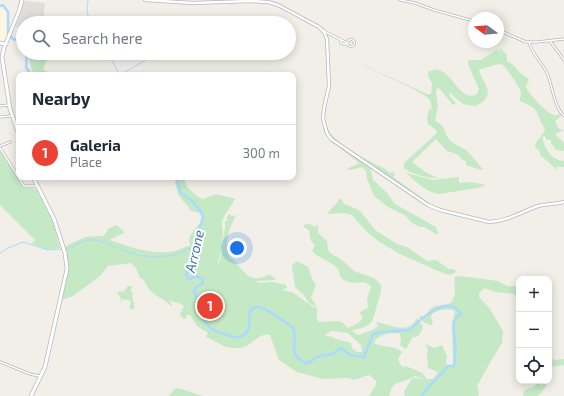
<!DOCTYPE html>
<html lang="en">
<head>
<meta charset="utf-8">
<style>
	:root { --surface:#fff; --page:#f2f2f3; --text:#1f2937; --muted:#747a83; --line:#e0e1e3; --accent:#ea4335 }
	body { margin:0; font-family:"Exo 2",sans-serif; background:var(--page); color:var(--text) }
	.controls { position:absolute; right:12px; bottom:12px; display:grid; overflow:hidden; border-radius:8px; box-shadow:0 2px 10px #0003 }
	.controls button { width:36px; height:36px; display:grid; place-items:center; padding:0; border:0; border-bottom:1px solid var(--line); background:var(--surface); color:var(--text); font:20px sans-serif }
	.compass { position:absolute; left:468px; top:12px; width:36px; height:36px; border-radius:50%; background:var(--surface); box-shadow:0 2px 10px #0003; rotate:286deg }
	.you { position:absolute; left:237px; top:248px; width:14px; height:14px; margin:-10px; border:3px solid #fff; border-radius:50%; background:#1a73e8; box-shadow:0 0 0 6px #1a73e833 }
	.badge { display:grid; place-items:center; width:26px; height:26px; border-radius:50%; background:var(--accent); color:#fff; font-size:13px; font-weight:700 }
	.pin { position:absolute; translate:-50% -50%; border:2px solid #fff; box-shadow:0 1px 4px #0006 }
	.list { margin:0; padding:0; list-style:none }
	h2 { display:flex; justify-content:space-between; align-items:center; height:52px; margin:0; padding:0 16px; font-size:17px }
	h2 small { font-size:13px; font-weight:400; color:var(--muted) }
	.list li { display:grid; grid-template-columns:26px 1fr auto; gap:12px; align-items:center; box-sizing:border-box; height:56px; padding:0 16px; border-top:1px solid var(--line) }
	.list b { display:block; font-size:15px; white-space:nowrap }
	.list p { margin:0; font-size:13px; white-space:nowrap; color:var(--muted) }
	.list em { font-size:13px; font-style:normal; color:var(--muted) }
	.icon { flex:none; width:22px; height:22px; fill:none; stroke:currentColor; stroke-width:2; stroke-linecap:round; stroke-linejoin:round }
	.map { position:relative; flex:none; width:564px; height:396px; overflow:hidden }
	.search { position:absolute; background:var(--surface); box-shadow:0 2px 10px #0003; left:16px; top:16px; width:280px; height:44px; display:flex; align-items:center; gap:10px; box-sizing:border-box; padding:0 14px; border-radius:22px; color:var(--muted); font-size:15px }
	.panel { position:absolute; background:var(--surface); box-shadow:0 2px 10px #0003; left:16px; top:72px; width:280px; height:108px; border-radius:8px }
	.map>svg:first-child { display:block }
	.commercial { fill:#fef7e0 }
	.industrial { fill:#e0deda }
	.green { fill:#c5e8c5; fill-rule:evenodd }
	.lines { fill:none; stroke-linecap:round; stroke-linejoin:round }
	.stream { stroke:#aadaff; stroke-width:1 }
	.river { stroke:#aadaff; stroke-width:2.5 }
	.minor-casing { stroke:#b5b8bc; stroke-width:3 }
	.tertiary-casing { stroke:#b5b8bc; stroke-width:4 }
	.secondary-casing { stroke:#b6babf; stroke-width:4.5 }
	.minor { stroke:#fff; stroke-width:1.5 }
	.tertiary { stroke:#fff; stroke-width:2.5 }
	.secondary { stroke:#fff; stroke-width:3 }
	.labels { text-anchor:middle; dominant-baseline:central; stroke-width:4; stroke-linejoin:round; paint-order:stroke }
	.water-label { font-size:14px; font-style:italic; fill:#4174aa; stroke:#fff }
</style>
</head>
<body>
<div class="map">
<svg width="564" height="396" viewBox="0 0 564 396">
	<rect width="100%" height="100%" fill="#f1efe8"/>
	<polygon class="commercial" points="2,5 7,13 7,37 5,41 2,42 0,42 0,7"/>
	<polygon class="industrial" points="24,1 45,3 43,23 23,23 23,28 16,27"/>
	<g class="green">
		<path d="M500,48l7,7v6c9,5 10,10 16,14 2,2 4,2 6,4l-3,8c3,7 20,26 28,28 2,1 3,0 6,-1l2,1 -7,6 4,8 5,1 -8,3v2l8,8v8l-8,-1 -2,-2v-2l-3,-2v-4h-4l-2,-4 -3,1c3,12 9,23 22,24v6h-7l-2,3 -1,-3 -14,-12v-4l-5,-3c0,-9 8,-11 10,-19 -4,-6 -4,-8 -7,-14 -2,-8 -11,-11 -18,-14 0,-4 1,-6 1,-9 -1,-4 -15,-25 -18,-27 -7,-3 -16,4 -23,4l-1,2 8,17 1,6 -3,6 -4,3 -6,3 -12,-2 -14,-12 1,5 6,6 -3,2 -14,-17 -2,1 -1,3 2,14 -3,15c12,6 7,9 15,19 4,5 10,6 16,10 6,5 11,13 17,19l-2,1 -15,-5v-4l-5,-2 -2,-4 -12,-4 -11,-12 -24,23 13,10 13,6c-9,1 -27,-4 -34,-10v-5l33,-30 -1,-3 -8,-6 -1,-6 2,-8 3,-2c-1,-3 -1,-6 -3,-9 -5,-7 -51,-26 -62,-32l-5,-4 8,5 57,26h4l1,-11c-2,-4 -6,-7 -3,-12 4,0 6,-2 10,-1 16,6 22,33 38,24l2,-5 -11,-25v-3l3,-1h10l17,-11 1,5z"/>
		<polygon points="28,53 50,53 44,66 44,70 48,72 46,75 38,75 32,71"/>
		<path d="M326,126c9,17 28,27 45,36 6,3 14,6 19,11l3,-1 2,3 -2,2 36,26 14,6c-15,0 -26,-19 -41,-20 -10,-7 -20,-13 -30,-20l-1,1 2,10 14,13 8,11 41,23 2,7h-2l-12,-7h-4l-6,-3 -5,-4 -3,-4 -18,-9 -14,-11 -7,-17 -1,-8 -4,-4 -11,3 -4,-1 12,-6 -29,-23 -7,-10z"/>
		<polygon points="0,151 24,188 32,188 37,190 53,222 60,248 47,250 31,243 35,240 0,205"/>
		<path d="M406,173l27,7 26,-3v6l12,-1 15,3 -8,3 -40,6c-13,-3 -22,-12 -32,-21z"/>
		<path d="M174,177h10l3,10 11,10 5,2 13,-5 20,5 -2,1c-2,6 -11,16 -12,21 -1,4 1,9 1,13 -1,12 -3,25 -8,36l5,-10 5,-32v-7l4,-1 -3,-2 3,-4 3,2 4,-1c-6,13 -14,28 -5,43l2,1c13,14 16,26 37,15l2,3 3,1v2l-20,1 5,2 12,-1 14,3 1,3 -6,2 11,2 23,16h2v11l2,3 18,-1 5,1 6,6 10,-5 5,-5 -2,-3 -1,-3 8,-4 -1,-9 4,-12c-6,-9 -14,-2 -22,-5 -13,-4 -7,-10 -13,-15 -7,-7 -17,-8 -24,-16l3,-6 -4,-4 -2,-11 -5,-3 -1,-2 6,-1 7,3 2,-2v8l9,8 1,9 2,3 12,7 12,11 20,7 7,7c1,6 -1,10 -3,16 -5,17 -3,26 -25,29v2l6,3 15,-6 4,-3 -2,-4c14,2 32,14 41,-4l6,9 -1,3 -4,6 -6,2 -6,11 -6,-4 1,-5 -1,-6c-7,-3 -24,1 -26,9 9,5 20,2 28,9l-4,7 2,5 3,3 3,-1 16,7 5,6h-3l-9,-3c-3,1 -5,3 -8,4 -14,5 -13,1 -18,16h-20l7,-11v-4l-7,-6 -15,5 -6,-2 -25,1 -26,-7 -18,-12 -9,-25c-13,-3 -19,13 -31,13 -17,1 -19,-6 -33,-11v-1l2,-3 -11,-7 -7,-11h-3l-2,4 -3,-1 -2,-4 4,-8 -5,-3 -10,-2 3,4 -1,1c-10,-11 -21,-9 -27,-26l-4,-2 -4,-10 -5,-5 -23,3 -8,10 -27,20 -11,4 5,-26 -3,-27 21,-10 19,-1 4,-7 8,-4 8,6v2l-15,7c19,6 39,14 60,12 7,0 13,-5 21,-6 0,-4 -2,-7 0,-10 4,-8 15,-13 12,-23l-11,-2c-3,-6 -8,-9 -11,-14 -4,-6 -4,-13 -6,-20zM331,331c6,0 11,2 17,2l13,12 1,7h-5l-5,-4 -1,-5 -18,-5v-1l-7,-1v-2z"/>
		<polygon points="341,198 344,204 357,209 361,212 375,230 397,244 407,247 427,261 436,260 449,269 454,269 456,272 450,275 445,274 400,254 378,241 366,231 353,216 349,214 343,213 327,214"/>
		<polygon points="297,261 308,267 313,281 316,284 311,298 317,307 309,303 303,294 295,287 292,265"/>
		<path d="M460,276l38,5 9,5h10l2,2v12l-5,-6 -19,-2 -11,-4 -5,6v3l11,12 13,22 -1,12 -11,18 -14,25 2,7 -1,3h-73l-1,-4 8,-14c10,0 12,3 22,0l4,-6 -10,-4 -1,-14 1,-3 -2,-7 8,4 8,-3 5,11 -1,8 4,2 3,-2 -1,-41 3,-12c-7,-3 -18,-1 -23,3l-1,4 2,5 -2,2 -6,-2 -6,-6 2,-2 3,3 2,-1c5,-14 12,-10 25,-14 7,-10 2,-15 4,-26z"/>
		<path d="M128,286h5l-3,5 2,1c1,3 0,6 1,8 1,5 2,6 1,10l-5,-2 2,-7 -9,-2 -2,5 1,-6 -4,-5 3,-2 3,1z"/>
		<polygon points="549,357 555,360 564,359 564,365 549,367"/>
		<polygon points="534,381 541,383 541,386 543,381 548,382 544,389 538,396 525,396 523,395 524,391 529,388 534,387 536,384"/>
		<polygon points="178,388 203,396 169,396 174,389"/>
	</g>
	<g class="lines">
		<g class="stream">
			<polyline points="88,0 87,11 90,23"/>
			<polyline points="108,53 120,75"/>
			<polyline points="120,75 151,57"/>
			<path d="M65,249c10,-1 16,-10 26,-9 12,0 23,7 34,11 13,6 35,7 49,4 7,-2 15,-7 22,-10"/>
			<polyline points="0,253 8,248 23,242 48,250 61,249"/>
		</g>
		<g class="river">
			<polyline points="0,6 3,5 8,12 8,34 13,39 23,41"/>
			<polyline points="27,53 26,67 31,75"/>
			<polyline points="165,177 170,177"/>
			<path d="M176,177l5,16 11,8 9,11 2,6 -7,18v14l-10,25 3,4 8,-3 6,3 -1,5 -6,3 -2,4c2,5 4,10 5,15 6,17 6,22 25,28 5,2 12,5 18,2 14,-6 1,-25 13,-29 7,-2 32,16 38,21 5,8 -3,20 4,29 2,2 6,4 8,6 6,1 7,-3 12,-6 8,-4 13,1 22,-8h4l7,6 14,2 9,-23 8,-2 29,-2c10,-11 39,-37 51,-16 -12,6 -6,19 -6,30 1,7 0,15 -1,22h-6c-9,11 -18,18 -27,30"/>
		</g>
		<g class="minor-casing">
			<g id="minor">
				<polyline points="400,0 415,3 434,10 474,21"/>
				<polyline points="498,30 526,42 537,42 564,39"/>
				<polyline points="324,31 347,43"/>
				<polyline points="340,39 341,43 344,44 347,44"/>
				<circle cx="351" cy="43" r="3.5"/>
				<polyline points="550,41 564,60"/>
				<path d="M529,42c3,13 14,21 19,33 4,12 7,33 16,41"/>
				<polyline points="0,106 9,105"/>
				<polyline points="0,117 12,116"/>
				<polyline points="0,146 10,142"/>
				<polyline points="0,148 24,186 37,186"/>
				<polyline points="0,362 30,374 39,376"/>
			</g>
		</g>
		<g class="tertiary-casing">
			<path id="tertiary" d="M145,0l48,3 58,-2 17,1 10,3 41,22 5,5 3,7 2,47 -5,22 -1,11 4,14 4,6 97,66 12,5 49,12c19,-1 32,-10 49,-16 8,-2 18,-2 26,-4"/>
		</g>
		<g class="secondary-casing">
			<g id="secondary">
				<polyline points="0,43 6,44"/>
				<polyline points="19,135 10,109 2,57 4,48 19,11 22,0"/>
				<polyline points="31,396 45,367 67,269 65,253 54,219 33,177"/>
			</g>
		</g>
		<use href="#minor" class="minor"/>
		<use href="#tertiary" class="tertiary"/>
		<use href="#secondary" class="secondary"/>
	</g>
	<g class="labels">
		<g class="water-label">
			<text transform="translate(194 251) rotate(-77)">Arrone</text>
		</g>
	</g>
</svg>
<div class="controls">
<button>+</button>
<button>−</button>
<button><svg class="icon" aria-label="locate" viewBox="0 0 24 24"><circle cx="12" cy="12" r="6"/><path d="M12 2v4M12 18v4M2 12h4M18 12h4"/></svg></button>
</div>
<svg class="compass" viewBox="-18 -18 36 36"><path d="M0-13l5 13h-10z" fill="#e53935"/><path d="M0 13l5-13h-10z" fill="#747a83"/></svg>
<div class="you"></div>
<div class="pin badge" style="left:210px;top:306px">1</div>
<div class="search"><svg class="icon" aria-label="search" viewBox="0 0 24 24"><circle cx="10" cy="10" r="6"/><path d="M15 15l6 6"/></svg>Search here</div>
<section class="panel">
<h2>Nearby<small></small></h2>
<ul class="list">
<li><span class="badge">1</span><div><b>Galeria</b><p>Place</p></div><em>300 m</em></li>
</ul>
</section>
</div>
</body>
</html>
